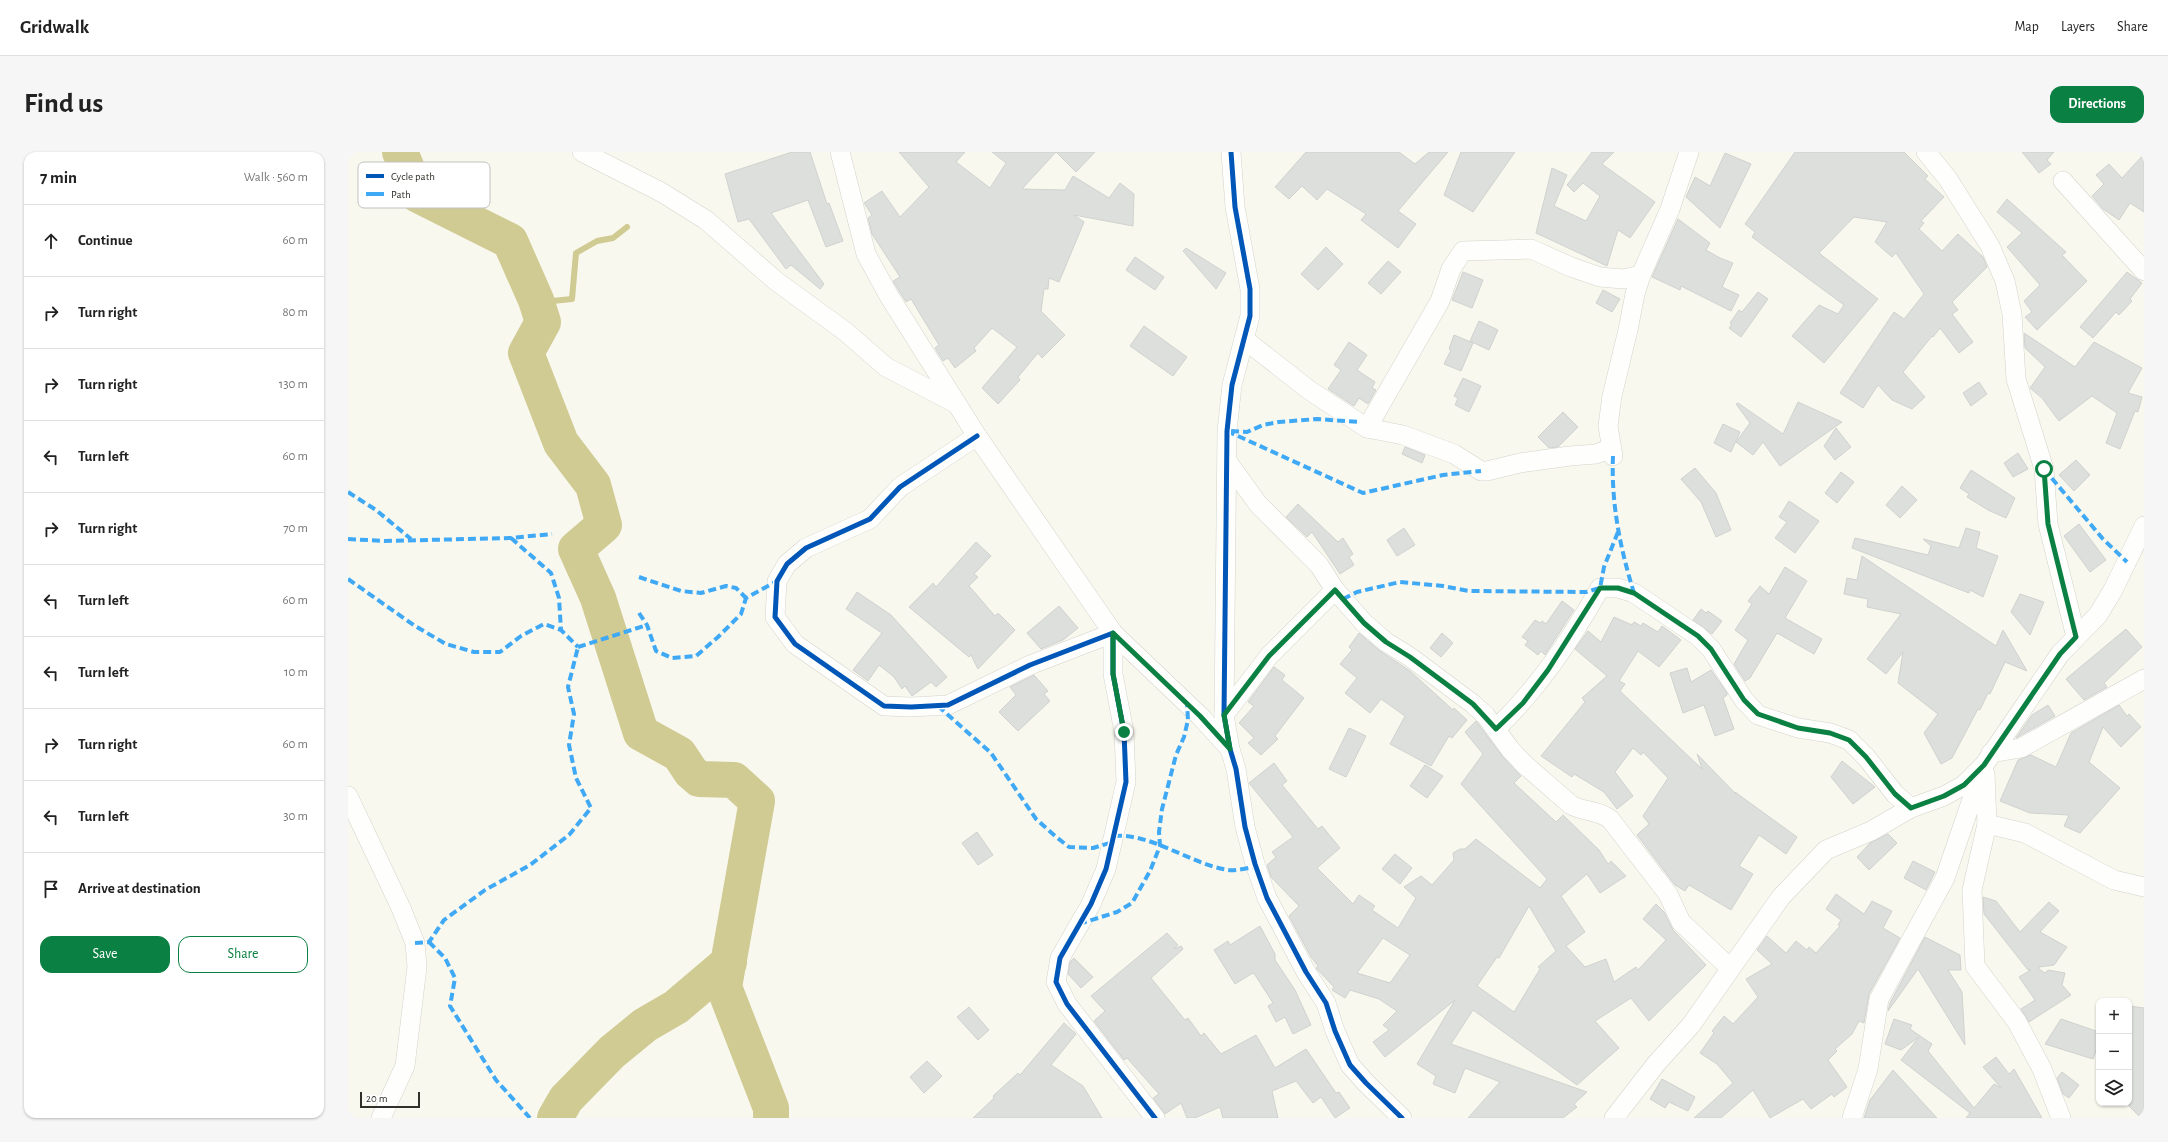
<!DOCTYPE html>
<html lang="en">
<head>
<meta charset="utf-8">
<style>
	:root { --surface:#fff; --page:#f6f6f6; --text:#222; --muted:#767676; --line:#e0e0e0; --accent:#0b8043 }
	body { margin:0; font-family:"Alegreya Sans",sans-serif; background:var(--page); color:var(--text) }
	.controls { position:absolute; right:12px; bottom:12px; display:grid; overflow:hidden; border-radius:8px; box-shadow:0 1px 3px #0004 }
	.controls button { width:36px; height:36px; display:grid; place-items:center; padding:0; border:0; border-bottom:1px solid var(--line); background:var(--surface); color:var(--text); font:20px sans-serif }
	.scale { position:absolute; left:12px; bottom:10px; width:60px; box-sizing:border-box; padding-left:4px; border:2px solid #302f29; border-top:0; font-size:11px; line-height:14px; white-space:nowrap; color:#302f29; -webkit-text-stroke:3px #fff; paint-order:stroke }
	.stop { position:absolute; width:12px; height:12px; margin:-9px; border:3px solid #0b8043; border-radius:50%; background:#fff }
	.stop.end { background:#0b8043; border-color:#fff; box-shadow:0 1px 4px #0008 }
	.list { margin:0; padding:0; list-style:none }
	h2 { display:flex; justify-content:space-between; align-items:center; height:52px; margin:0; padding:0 16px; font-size:17px }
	h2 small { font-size:13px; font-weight:400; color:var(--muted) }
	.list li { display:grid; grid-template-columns:26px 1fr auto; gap:12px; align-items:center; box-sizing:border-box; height:72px; padding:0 16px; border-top:1px solid var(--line) }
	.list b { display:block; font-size:15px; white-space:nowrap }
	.list em { font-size:13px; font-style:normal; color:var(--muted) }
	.actions { display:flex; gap:8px; padding:12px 16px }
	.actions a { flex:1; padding:9px 0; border:1px solid var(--accent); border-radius:12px; text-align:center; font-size:14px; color:var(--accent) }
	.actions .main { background:var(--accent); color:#fff }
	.icon { flex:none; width:22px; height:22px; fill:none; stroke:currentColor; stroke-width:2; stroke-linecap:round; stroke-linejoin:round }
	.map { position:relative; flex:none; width:1796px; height:966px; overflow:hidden; border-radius:12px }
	header { display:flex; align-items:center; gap:24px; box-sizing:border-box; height:56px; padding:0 20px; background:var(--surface); border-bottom:1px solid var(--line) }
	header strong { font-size:19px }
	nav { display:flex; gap:22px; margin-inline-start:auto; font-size:14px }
	.intro { display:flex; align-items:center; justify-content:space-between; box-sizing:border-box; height:96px; padding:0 24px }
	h1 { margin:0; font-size:28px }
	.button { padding:10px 18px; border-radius:12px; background:var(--accent); color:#fff; font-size:14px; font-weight:700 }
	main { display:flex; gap:24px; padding:0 24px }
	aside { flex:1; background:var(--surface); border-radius:12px; box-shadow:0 1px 3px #0004 }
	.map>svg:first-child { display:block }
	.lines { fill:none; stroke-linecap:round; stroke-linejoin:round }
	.stream { stroke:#d0ca93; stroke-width:6 }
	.river { stroke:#d0ca93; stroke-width:36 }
	.building { fill:#dcdfdc; stroke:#cfd2cf; fill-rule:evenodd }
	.minor-casing { stroke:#d4d3cc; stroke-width:20 }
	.minor { stroke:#fefefc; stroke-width:19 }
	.quiet { stroke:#3fa9f5; stroke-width:4; stroke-dasharray:8 4; stroke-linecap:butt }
	.cycleway-casing { stroke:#fff; stroke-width:8 }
	.cycleway { stroke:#0057b8; stroke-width:5 }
	.route { stroke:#0b8043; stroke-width:5 }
	.key { fill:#fff; stroke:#c1c1bf; stroke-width:1 }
	.key-label { font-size:11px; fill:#302f29 }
</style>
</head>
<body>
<header>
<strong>Gridwalk</strong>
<nav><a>Map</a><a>Layers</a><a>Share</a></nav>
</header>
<div class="intro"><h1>Find us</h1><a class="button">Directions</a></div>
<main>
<aside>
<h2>7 min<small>Walk · 560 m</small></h2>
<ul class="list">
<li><svg class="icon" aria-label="ahead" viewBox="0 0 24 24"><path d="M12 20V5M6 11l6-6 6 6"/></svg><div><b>Continue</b></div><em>60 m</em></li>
<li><svg class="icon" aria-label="right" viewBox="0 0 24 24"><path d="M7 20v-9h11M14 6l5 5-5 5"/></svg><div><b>Turn right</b></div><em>80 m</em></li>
<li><svg class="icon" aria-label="right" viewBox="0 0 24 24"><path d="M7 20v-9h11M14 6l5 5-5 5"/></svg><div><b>Turn right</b></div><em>130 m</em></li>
<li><svg class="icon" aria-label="left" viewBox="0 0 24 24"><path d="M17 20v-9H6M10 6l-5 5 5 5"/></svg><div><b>Turn left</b></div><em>60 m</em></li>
<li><svg class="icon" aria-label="right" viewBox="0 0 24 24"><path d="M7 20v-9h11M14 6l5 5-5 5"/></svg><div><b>Turn right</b></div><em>70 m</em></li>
<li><svg class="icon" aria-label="left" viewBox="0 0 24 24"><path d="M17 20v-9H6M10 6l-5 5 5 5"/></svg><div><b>Turn left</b></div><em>60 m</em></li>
<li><svg class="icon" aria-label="left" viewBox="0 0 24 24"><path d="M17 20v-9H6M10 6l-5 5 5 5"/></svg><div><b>Turn left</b></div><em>10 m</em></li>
<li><svg class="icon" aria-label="right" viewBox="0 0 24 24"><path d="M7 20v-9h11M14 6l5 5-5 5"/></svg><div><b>Turn right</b></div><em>60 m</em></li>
<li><svg class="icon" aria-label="left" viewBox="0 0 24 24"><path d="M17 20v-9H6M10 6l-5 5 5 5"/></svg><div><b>Turn left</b></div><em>30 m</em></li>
<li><svg class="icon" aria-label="arrive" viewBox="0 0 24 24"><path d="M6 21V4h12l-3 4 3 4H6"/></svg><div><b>Arrive at destination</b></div></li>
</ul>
<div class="actions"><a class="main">Save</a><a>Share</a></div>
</aside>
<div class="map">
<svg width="1796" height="966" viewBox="0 0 1796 966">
	<rect width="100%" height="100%" fill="#f9f8ee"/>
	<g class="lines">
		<polyline class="stream" points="188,148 194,150 224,147 228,101 249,89 265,86 279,75"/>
		<g class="river">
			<polyline points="52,0 70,43 162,89 188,148 195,170 178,201 213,291 245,333 256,373 228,397 250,446 293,581 331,602 343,620 351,627 386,628 409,649 376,835 423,956 423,966"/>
			<polyline points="207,966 218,947 264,900 297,873 328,855 381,810"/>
		</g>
	</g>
	<g class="building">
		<polygon points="444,0 462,0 479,52 481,51 495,89 478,95 460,48 423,61 476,132 472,137 443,113 438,117 401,67 390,70 377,22"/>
		<polygon points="551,0 617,0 608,10 642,36 658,11 644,0 747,0 728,20 708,0 674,37 717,38 725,24 761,46 772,31 786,42 785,74 726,63 736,70 711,130 701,126 700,137 696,137 693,159 717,183 694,206 690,201 670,225 672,228 650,252 634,236 669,195 644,176 626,196 628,199 607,216 600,206 595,209 587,196 591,193 563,147 558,150 553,142 545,129 552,125 524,82 520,66 524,63 516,51 534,39 552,65 581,35"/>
		<polygon points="958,0 1051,0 1067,12 1081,0 1100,0 1050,59 1068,72 1050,96 1013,68 1018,62 979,37 969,48 954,34 941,47 927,35"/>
		<polygon points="1113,0 1167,0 1125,60 1096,43"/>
		<polygon points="1244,0 1266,0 1254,12 1307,50 1282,86 1270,78 1259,114 1188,81 1204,16 1219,23 1206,54 1238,69 1252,44 1235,31 1226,40 1219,33"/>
		<polygon points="1447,0 1556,0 1580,24 1577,27 1596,45 1573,69 1576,71 1571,77 1594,99 1610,82 1635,105 1639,115 1604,150 1610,158 1604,162 1625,190 1611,201 1592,176 1585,185 1584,184 1555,220 1577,245 1564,257 1544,248 1530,233 1515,256 1492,241 1546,160 1556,167 1576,142 1548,101 1544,105 1527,90 1539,70 1506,65 1471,101 1530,147 1476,211 1444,184 1471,153 1490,162 1496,153 1404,85 1407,80 1397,72"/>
		<polygon points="1674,0 1706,0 1699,8 1703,12 1691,21"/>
		<polygon points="1377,1 1403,12 1372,76 1338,45 1347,25 1362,34"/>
		<polygon points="1796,2 1796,60 1782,51 1771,68 1755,57 1744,44 1756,32 1748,23 1761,12 1774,26"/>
		<polygon points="1659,47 1718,100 1714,103 1739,129 1689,178 1677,165 1684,160 1676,149 1692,133 1659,95 1674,81 1649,60"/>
		<polygon points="1330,67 1362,91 1358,98 1372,106 1385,111 1374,135 1391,143 1383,159 1333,134 1332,138 1304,125"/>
		<polygon points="978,95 995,112 970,138 953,122"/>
		<polygon points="838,96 878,121 868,137 835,99"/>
		<polygon points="787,105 816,125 807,138 778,118"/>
		<polygon points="1040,109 1053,120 1033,142 1020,131"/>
		<polygon points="1115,120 1135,128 1124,156 1104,148"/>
		<polygon points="1779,120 1794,131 1782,147 1784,149 1771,163 1768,160 1745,186 1732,175"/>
		<polygon points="1255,138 1272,147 1264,160 1248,151"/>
		<polygon points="1410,140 1420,147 1393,185 1381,176 1384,172 1382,171 1391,158 1394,160"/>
		<polygon points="1131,169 1150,178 1141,198 1122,189"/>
		<polygon points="796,174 839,205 825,224 782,194"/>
		<polygon points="1676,181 1727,215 1746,190 1794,216 1780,241 1794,245 1790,260 1787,259 1772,297 1758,291 1769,261 1744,244 1711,269 1694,246 1682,236 1697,215 1677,196"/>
		<polygon points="1106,183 1125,191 1113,219 1096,212 1103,198 1101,197"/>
		<polygon points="1001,190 1019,203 1009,218 1027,230 1024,236 1028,238 1020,252 1011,246 1006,254 980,237 993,218 986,213"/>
		<polygon points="1115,226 1133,234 1121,260 1107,253 1110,246 1106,244"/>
		<polygon points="1631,230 1639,242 1623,254 1615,241"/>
		<polygon points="1450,250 1494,270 1432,314 1415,290 1405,303 1388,290 1402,271 1388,252 1390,251 1435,282"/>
		<polygon points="1215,260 1230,275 1210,295 1201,296 1190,285"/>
		<polygon points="1375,272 1392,280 1383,300 1366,291"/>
		<polygon points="1488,276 1503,295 1487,308 1476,294"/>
		<polygon points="1057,295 1077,303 1074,311 1054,302"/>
		<polygon points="1670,301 1680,317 1665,325 1656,311"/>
		<polygon points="1728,308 1742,323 1726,339 1711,323"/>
		<polygon points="1347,316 1368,341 1383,378 1368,385 1353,350 1333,327"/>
		<polygon points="1623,318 1667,346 1658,366 1640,358 1619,345 1621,342 1612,336"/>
		<polygon points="1493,320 1506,330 1489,351 1477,341"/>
		<polygon points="1554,334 1569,348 1552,366 1538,353"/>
		<polygon points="1441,349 1471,369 1447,401 1427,386 1439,370 1431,365"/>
		<polygon points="950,352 990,390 995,386 1005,402 1001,405 1006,413 992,422 964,380 959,385 938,365"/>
		<polygon points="1731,372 1758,408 1742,420 1716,384"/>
		<polygon points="1056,376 1067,393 1049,404 1039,388"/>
		<polygon points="1618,376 1632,380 1628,396 1650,404 1635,445 1622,438 1621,441 1504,396 1507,386 1580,403 1583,394 1575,387 1611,396"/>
		<polygon points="628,390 643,404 626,422 630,425 621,434 647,464 650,461 667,478 630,517 623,503 621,505 561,455 585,431 588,435"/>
		<polygon points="1514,404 1648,494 1655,478 1679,519 1657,510 1642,542 1640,541 1632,558 1630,557 1604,606 1593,612 1576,581 1590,562 1550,531 1555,500 1538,522 1519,507 1553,462 1519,455 1520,447 1496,442 1499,426 1509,428"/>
		<polygon points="1437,415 1459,429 1437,466 1474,487 1466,502 1429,481 1402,526 1397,529 1386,512 1400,488 1387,478 1404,452 1400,449 1412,434 1421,442"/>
		<polygon points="509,440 543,463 599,525 588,535 583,530 564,544 557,534 554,537 546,525 531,513 520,529 505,518 534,481 498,457"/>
		<polygon points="1672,442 1696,450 1682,483 1663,460"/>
		<polygon points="1214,449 1226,458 1197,503 1193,499 1190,503 1177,493 1180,489 1174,485 1187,468 1192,471 1194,469 1198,472"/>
		<polygon points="711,454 730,476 715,488 693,497 679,481"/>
		<polygon points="1353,457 1358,461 1360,459 1374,469 1364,482 1345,468"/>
		<polygon points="1266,465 1284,473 1286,470 1293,474 1295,471 1310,480 1314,474 1333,488 1311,515 1290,499 1271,529 1277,532 1272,539 1354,617 1349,602 1388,642 1387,640 1449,685 1438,702 1411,683 1391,714 1405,722 1383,758 1341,733 1337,739 1327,733 1289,683 1301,672 1295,664 1320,626 1295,600 1293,603 1285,596 1267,620 1285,644 1269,657 1256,640 1226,622 1224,625 1193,604 1237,550 1234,546 1259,524 1227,497 1240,479 1253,490"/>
		<polygon points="1778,477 1794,495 1756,531 1759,535 1736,548 1718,527"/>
		<polygon points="1011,481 1032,499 1062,519 1105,558 1106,556 1119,568 1104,586 1101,584 1083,614 1042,592 1057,564 1033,547 1022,561 997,541 1009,526 992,512 1004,498 1001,495"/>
		<polygon points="1094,481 1105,491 1093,505 1082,496"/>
		<polygon points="926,515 937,523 934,528 956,546 927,584 930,587 913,603 900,591 906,586 891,571 906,554 900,550"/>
		<polygon points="1339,516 1343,530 1363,518 1379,541 1379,543 1375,546 1386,577 1367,584 1356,553 1335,561 1322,521"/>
		<polygon points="686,523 700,539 696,542 702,549 670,579 651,560 668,543 662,535"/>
		<polygon points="1700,553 1707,564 1668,586 1684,563"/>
		<polygon points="1771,553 1779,564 1781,562 1793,575 1773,595 1755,575 1741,610 1772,636 1732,681 1716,674 1721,663 1682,661 1652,649 1670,608 1683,603 1708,615 1723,581"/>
		<path d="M1128,569l26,35 19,20 -7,7 42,39 7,-7 36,35 9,14 3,-3 15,15 -26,17 -13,-19 -26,22 24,36 -19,14 19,21 21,-8 8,23 22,-15 2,3 28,-30 -23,-21 13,-15 8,8 9,18 33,35 -57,56 -18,-23 -36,23 24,27 -42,37 -104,-75 -22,34 136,48 -13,12 3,3 -14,11h-95l32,-36 -35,-14 -10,25 -22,-9 3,-8 -19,-12 38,-64 -70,57 -12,-15 16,-12 -6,-5 14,-14 -18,-12 -29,-9 -5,8 -13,-8 2,-3 -18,-19 2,-2 -7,-9 -22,-41 10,-10 -28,-29 -4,-12 9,-8 -4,-5 21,-15 -44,-54 25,-20 13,18 -5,4 36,44 4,-3 18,22 -23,20 36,36 6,-9 16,11 -3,4 26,18 18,-30 -12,-11 17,-11 11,9 22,-25 -1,-7 7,-4h5l11,-10 64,49 7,-9 -86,-95 22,-30 -18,-22zM1181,754l27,45 -18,16 2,2 -26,43 -37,-26 20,-29 2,1zM1035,786l27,17 -20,28 -33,-10z"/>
		<polygon points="1001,576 1018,584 998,625 981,617"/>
		<polygon points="1494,609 1527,635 1505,652 1483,625"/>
		<polygon points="1077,613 1095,624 1079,646 1062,634"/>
		<polygon points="629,680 645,703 630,713 614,691"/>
		<polygon points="1540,682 1549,691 1521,718 1509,705 1522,691"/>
		<polygon points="1047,702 1064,716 1052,732 1034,717"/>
		<polygon points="1565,709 1587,720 1578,738 1556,726"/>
		<polygon points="1488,742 1516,762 1524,749 1544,759 1535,776 1552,786 1521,842 1516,871 1511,869 1504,882 1487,897 1489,899 1480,908 1499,935 1486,945 1484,942 1463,957 1455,947 1422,966 1405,938 1373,966 1346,966 1385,931 1369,912 1352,901 1366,881 1364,879 1376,864 1385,872 1410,845 1398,827 1424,812 1409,798 1419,784 1438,801 1448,789 1459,798 1461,795 1468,801 1492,774 1490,773 1493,768 1478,757"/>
		<polygon points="1635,745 1648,749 1672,780 1701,750 1711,759 1692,780 1719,795 1706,813 1691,815 1691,817 1697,821 1700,818 1717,821 1714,833 1723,843 1681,870 1673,857 1687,848 1671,825 1683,818 1680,818 1636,762"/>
		<polygon points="912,774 927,802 927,808 947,838 963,873 945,882 937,865 928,870 920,854 925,851 907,823 905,821 887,832 866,798 880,789 882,793"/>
		<polygon points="819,781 830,793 826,797 833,794 835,797 803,826 837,868 840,866 853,884 856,881 873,902 908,883 927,916 958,897 988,941 991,940 1002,956 987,966 973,945 965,951 948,929 924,939 930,966 875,966 872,955 847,966 839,966 833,951 817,962 805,946 811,942 779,906 776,908 746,869 757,859 743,844"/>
		<polygon points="1577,785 1612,803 1613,818 1600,818 1614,840 1617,893 1570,817 1540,859 1542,851"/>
		<polygon points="726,806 745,825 733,836 720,822 722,810"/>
		<polygon points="1781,854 1796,856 1796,966 1793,966 1781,954"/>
		<polygon points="621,855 641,878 630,888 609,865"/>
		<polygon points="1546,867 1564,873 1562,877 1584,892 1580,899 1626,956 1646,932 1653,936 1635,915 1648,905 1661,922 1666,917 1694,966 1618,966 1622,961 1553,908 1571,885 1553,898 1537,892"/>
		<polygon points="1713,867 1751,880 1751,890 1745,907 1697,892"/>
		<polygon points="716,871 728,882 703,913 735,934 754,966 625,966 646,946 645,944 670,921 672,923"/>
		<polygon points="579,909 594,924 576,941 562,925"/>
		<polygon points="1545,918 1589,966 1516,966 1522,948"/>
		<polygon points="1714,920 1731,933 1721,946 1715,942 1709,926"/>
		<polygon points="1314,927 1347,945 1340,959 1321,950 1317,956 1302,947"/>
	</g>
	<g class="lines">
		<g class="minor-casing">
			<g id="minor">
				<polyline points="234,0 313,40 358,68 428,129 498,180 538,215 609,252"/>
				<polyline points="492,0 518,102 541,144 629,284 765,481 852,564 882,597"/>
				<polyline points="883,0 887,55 902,137 902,164 884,233 879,279 876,563 882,597 888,617 897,675 907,712 919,746 958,820 978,851 987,879 1002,913 1018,931 1054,966"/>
				<polyline points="1578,0 1600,27 1642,94 1657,129 1664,162 1668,227 1696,317 1700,372 1728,485"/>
				<polyline points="1715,29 1796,119"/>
				<polyline points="896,187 961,238 1019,276 1055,283 1106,302 1133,319 1139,319 1172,311 1222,304 1248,302 1263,296"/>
				<polyline points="1019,276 1092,149 1103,117 1115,99 1183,97 1223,115 1252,125 1275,127 1293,123"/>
				<polyline points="629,284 552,335 522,367 458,396 439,412 429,429 427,465 447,492 536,554 563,555 600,553 682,513 765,481 765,522 776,580 778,630 758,717 743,752 712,806 708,830 719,852 807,966"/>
				<polyline points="1265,304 1260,274 1264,244 1280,178 1287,142 1293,123 1322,57 1341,0"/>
				<path d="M879,309l31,43 61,61 16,25 29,33 22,19 24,15 63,47 13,12 24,33 14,15 47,41c13,7 27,5 39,14l58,75 13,28 49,46"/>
				<polyline points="876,563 921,504 987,438"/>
				<path d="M1148,577c43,-42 74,-88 104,-141h18l16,5 64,43 13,13 33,51 14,15 40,13 32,5 19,7 17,17 29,37 16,14"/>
				<polyline points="1643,601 1673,596 1796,527"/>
				<polyline points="1637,622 1639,672 1624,738 1627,814 1669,870 1694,917 1713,966"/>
				<polyline points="0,644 53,756 67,791 69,815 57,914 33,966"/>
				<polyline points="1639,672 1677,681 1766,728 1796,735"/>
				<polyline points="1266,966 1308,912 1343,873 1433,745 1478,698 1523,679 1563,656 1596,644 1616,633 1636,613 1712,502 1750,463 1765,438 1796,374"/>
				<polyline points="1504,966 1520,917 1531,847 1597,726 1634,618"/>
			</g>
		</g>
		<use href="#minor" class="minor"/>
		<g class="quiet">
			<polyline points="879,279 1015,341 1095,323 1133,319"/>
			<polyline points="883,279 899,280 915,273 931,270 969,267 1011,270"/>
			<path d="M1265,304c-2,47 7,92 21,137"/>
			<polyline points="1696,317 1755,387 1779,410"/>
			<polyline points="0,340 28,358 63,387"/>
			<polyline points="163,386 203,421 211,446 213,478"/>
			<polyline points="0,387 36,389 163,386 204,382"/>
			<polyline points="291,425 333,439 353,441 378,434 388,436 398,446"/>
			<polyline points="0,427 67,474 98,492 126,500 152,500 173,484 196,472 213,478 230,495"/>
			<polyline points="995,447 1009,440 1052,430 1095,434 1121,439 1238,440 1252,436 1256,415 1270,380"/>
			<polyline points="291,461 299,473 308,499 324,506 348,504 370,485 393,462 398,446 429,429"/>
			<polyline points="230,495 299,473"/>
			<polyline points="590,554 643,601 688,667 707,684 721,695 745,696 765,690"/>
			<path d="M766,684c38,-3 76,28 114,34 8,1 19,-2 27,-3"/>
			<polyline points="731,772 769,760 784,751 802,719 812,694 811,680 814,657 828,603 836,585 840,568 839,551"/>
			<polyline points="81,790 97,806 107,826 102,854 148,928 182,966"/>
			<polyline points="67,791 81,790 96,768 137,738 182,713 221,683 243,656 228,626 221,593 226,562 220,535 230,495"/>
		</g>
		<g class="cycleway-casing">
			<g id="cycleway">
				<polyline points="883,0 887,55 902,137 902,164 884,233 879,279 876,563 882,597 888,617 897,675 907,712 919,746 958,820 978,851 987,879 1002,913 1018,931 1054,966"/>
				<polyline points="629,284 552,335 522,367 458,396 439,412 429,429 427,465 447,492 536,554 563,555 600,553 682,513 765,481 765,522 776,580 778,630 758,717 743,752 712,806 708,830 719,852 807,966"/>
			</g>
		</g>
		<use href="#cycleway" class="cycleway"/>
	</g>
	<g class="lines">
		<polyline class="route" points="776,580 765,522 765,481 852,564 882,597 876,563 921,504 987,438 1016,471 1038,490 1062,505 1125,552 1148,577 1175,551 1200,518 1252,436 1270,436 1286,441 1350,484 1363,497 1396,548 1410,562 1450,576 1482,581 1501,588 1518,605 1547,642 1563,656 1596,644 1616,633 1636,613 1712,502 1728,485 1700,372 1696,317"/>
	</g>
	<rect x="10" y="10" width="132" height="46" rx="6" class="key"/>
	<rect x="18" y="22" width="18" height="4" fill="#0057b8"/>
	<rect x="18" y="40" width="18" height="4" fill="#3fa9f5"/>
	<g class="key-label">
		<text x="43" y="28">Cycle path</text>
		<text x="43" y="46">Path</text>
	</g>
</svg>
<div class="controls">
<button>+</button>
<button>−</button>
<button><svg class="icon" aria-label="layers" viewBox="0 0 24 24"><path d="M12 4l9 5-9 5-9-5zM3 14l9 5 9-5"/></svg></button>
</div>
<div class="scale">20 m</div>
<div class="stop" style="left:1696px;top:317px"></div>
<div class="stop end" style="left:776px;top:580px"></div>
</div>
</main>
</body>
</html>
